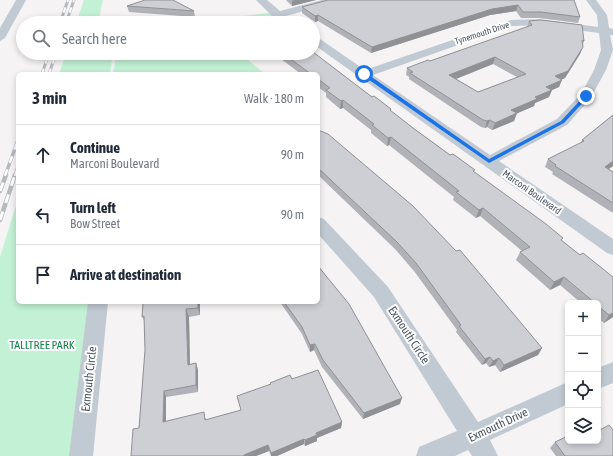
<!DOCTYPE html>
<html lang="en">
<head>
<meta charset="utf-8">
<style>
	:root { --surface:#fff; --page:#f6f6f7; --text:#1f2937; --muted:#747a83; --line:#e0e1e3 }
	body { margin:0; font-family:"Asap Condensed",sans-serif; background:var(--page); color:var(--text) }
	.controls { position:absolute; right:12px; bottom:12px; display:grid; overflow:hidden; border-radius:6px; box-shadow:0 2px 6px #0003 }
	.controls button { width:36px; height:36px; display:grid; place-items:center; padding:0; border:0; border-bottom:1px solid var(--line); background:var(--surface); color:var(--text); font:20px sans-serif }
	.stop { position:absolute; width:12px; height:12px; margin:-9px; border:3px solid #1a73e8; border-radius:50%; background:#fff }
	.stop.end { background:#1a73e8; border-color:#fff; box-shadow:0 1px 4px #0008 }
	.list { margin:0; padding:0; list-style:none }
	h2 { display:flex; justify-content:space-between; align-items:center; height:52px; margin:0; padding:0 16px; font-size:17px }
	h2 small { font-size:13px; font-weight:400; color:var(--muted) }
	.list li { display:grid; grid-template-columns:26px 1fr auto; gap:12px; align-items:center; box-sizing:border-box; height:60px; padding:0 16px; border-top:1px solid var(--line) }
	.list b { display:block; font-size:15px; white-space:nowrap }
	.list p { margin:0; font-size:13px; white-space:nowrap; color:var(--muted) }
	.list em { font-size:13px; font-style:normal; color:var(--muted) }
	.icon { flex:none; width:22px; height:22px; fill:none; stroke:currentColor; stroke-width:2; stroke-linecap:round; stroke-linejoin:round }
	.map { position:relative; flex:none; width:613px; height:456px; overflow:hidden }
	.search { position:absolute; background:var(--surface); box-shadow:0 2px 6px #0003; left:16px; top:16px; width:304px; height:44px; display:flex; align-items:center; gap:10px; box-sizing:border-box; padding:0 14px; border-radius:22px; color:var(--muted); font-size:15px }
	.panel { position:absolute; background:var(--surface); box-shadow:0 2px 6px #0003; left:16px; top:72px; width:304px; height:232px; border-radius:6px }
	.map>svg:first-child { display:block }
	.green { fill:#c3f1d5 }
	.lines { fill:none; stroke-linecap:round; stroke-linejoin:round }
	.minor { fill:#c1cad2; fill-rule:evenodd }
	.rail-far2-casing { stroke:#b5b8bd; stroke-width:3 }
	.rail-far1-casing { stroke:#b5b8bd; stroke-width:3.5 }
	.rail-casing { stroke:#b5b8bd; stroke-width:4.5 }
	.rail-far2 { stroke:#fff; stroke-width:2; stroke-dasharray:5.5; stroke-linecap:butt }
	.rail-far1 { stroke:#fff; stroke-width:2.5; stroke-dasharray:7; stroke-linecap:butt }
	.rail { stroke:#fff; stroke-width:3; stroke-dasharray:9; stroke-linecap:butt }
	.wall { fill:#b0b2b7; fill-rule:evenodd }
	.shaded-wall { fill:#909195 }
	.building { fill:#cdcfd5; stroke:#909195; fill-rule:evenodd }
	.route { fill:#1a73e8 }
	.labels { text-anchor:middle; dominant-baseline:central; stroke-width:4; stroke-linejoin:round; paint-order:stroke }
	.far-street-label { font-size:9px; fill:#4a5661; stroke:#fff }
	.street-label { font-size:10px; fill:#4a5661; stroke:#fff }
	.near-street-label { font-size:12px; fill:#4a5661; stroke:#fff }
	.near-park-label { font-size:12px; fill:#17864f; stroke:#fff }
</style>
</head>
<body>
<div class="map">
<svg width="613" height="456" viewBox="0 0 613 456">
	<rect width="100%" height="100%" fill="#f5f3f3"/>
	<g class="green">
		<polygon points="84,0 103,0 98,23 76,23"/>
		<polygon points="269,13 283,23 186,23"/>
		<polygon points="66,53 113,53 110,74 59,74"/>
		<polygon points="116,53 248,53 242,55 265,74 113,74"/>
		<polygon points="18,199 18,302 91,302 70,456 0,456 0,257"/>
	</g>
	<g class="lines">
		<g class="minor">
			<polygon points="16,0 26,0 5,38 0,41 0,28"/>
			<polygon points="256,0 267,0 280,11 322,0 338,0 336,2 286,16 291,20 291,23 282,23 273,17"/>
			<path d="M586,0h10l11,15 2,13 4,1v6h-3l3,15 -7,20 -16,29 -23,26 -68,36 114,78v16l-6,-2 -294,-209v-8l4,1 48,33 146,-50 28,-1 59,8 -1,-12zM539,25l60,8 2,17 -7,20 -13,24 -24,25 -67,36 -117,-80 139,-49z"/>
			<polygon points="318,217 324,219 388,287 478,422 568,382 568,404 490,440 498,456 472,456 468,450 455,456 416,456 419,447 457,431 374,297 318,234"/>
			<polygon points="88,302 108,302 93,456 69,456"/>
			<polygon points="613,362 613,383 598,389 598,368"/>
		</g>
		<g class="rail-far2-casing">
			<g id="rail-far2">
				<polyline points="60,23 68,0"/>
				<polyline points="66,23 74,0"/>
				<polyline points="42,74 49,53"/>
				<polyline points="49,74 56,53"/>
			</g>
		</g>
		<g class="rail-far1-casing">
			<g id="rail-far1">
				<polyline points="5,176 18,140"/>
				<polyline points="15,176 18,167"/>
			</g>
		</g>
		<g class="rail-casing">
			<g id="rail">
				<polyline points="0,191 6,175"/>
				<polyline points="0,220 15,175"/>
			</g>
		</g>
		<use href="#rail-far2" class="rail-far2"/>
		<use href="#rail-far1" class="rail-far1"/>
		<use href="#rail" class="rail"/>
	</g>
	<g class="wall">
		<polygon points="286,0 316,0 292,6"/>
		<polygon points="574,0 580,17 578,23 539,18 521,18 516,11 490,15 371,53 318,21 315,22 302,13 302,7"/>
		<polygon points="127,6 194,11 195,17 129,12"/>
		<path d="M529,21l55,20 -4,13 -15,24 -4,2 -2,7 -7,3 -3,7 -14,6 -1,3 -17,7 -3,8 -22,9 -5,-3 -2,1 -4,-1 -72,-48v-2l-3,-2 1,-7 23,-7 97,-34zM493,64l24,13 -39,15 -22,-13z"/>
		<polygon points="277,53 313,53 391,111 413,128 474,172 563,238 561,241 580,255 613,277 613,317 604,323 598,318 598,303 581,303 560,285 550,290 516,260 520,252 522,251 480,216 476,218 453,200 454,197 389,145 387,146 371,133 371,130 343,108 340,109 326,97 326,93 318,87 318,74 301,74 277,56"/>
		<polygon points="613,115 613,166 609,169 613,172 613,213 552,174 553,172 545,167 548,159 581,143 582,140"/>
		<polygon points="318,130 542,348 538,355 500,372 495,365 489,367 486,363 482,365 456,332 457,330 414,271 395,249 318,175"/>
		<polygon points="200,302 200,315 189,317 190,364 196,363 198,370 198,392 166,397 166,421 206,418 206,420 241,410 237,396 292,379 342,422 341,428 317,438 317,441 305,446 304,444 277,456 271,456 269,451 256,456 131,456 139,428 145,350 144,320 142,317"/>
		<polygon points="280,302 318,302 400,404 363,419 322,367 314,350 310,352 302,334"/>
		<polygon points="555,442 613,456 556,456 550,448"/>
	</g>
	<g class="shaded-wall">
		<polygon points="294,0 316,0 292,6 292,1"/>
		<polygon points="518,5 516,11 490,15 371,53 372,47 492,9"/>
		<polygon points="318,15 318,21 315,22 315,16"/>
		<polygon points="583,47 580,54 565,78 553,83 555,76"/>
		<polygon points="495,57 493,64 448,82 449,75"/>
		<polygon points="562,80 559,87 552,90 549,97 535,103 534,106 509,117 511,110 535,97 546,87"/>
		<polygon points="343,100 343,108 340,109 341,101"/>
		<polygon points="517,113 514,121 492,130 495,123"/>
		<polygon points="490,120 487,127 485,128 487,121"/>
		<polygon points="391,137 389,145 387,146 388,138"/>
		<polygon points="613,161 613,166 601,174 605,167"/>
		<polygon points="483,208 480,216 476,218 479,210"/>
		<polygon points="564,277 560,285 550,290 554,282"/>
		<polygon points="198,302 200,302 200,315 198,308"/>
		<polygon points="186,309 189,317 190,371 188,365"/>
		<polygon points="613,313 613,317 604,323 609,315"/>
		<polygon points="315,344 314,350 310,352 310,345"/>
		<polygon points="542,348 538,355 500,372 504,365"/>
		<polygon points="490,357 486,363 482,365 485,359"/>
		<polygon points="499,358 495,365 489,367 493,361"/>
		<polygon points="196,363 198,370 198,392 196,385"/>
		<polygon points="164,391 166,397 166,428 163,422"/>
		<polygon points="402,398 400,404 363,419 364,413"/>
		<polygon points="342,422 341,428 317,438 317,441 305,446 305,440 316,433"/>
		<polygon points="304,439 304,444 277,456 271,456 271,453"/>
		<polygon points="268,445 269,451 256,456 244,456 244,455"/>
	</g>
	<g class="building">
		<polygon points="145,0 173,0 194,11 127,6"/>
		<polygon points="328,0 574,0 580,17 541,12 523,12 518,5 492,9 372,47 318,15 315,16 302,7"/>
		<path d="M541,20l41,5 2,16 -2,-1 1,7 -15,24 -13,5 7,4 -16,7 6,3 -17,7 2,2 -26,11 6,3 -22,10 -5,-3 -3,1 -4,-1 -73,-47 3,-1 -6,-4 21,-8 2,1 102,-36 -3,-4zM495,57l31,17 -48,18 -29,-17z"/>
		<polygon points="313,52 372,97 374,96 391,109 390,110 413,128 450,155 453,154 475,170 473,171 546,224 563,238 561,240 580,255 583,253 613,277 613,313 609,315 598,306 598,303 595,303 564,277 554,282 520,252 530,247 483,208 479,210 456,192 459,191 391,137 388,138 372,125 374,124 343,100 341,101 326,90 330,88 318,79 318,74 311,74 282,53 313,53"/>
		<polygon points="613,115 613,161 605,167 613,172 613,203 555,166 556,165 548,159 584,141 582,140"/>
		<polygon points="318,130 328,134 413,206 456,251 460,250 542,348 504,365 499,358 493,361 490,357 485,359 459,326 461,325 416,263 397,242 318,168"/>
		<polygon points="318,266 349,304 402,398 364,413 323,360 315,344 310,345 302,327 284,302 318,302"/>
		<polygon points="143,302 198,302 198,308 186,309 188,365 196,363 196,385 164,391 163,422 204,412 205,420 241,410 237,396 271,384 270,383 290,375 292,379 318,370 342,422 316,433 317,435 305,440 304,439 271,453 268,445 244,455 244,456 131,456 133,429 139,428 145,350 144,316 142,317"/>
		<polygon points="609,425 613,430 613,456 565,456 555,442 568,436 568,441 598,441 598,431"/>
	</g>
	<polygon class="route" points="362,73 366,73 489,159 561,121 585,95 589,96 564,123 489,163 362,75"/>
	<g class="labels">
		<g class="far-street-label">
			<text transform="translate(482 33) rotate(-18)">Tynemouth Drive</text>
		</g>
		<g class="street-label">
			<text transform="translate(532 192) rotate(35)">Marconi Boulevard</text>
		</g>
		<g class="near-street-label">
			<text transform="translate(409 335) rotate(57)">Exmouth Circle</text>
			<text transform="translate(89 379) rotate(-84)">Exmouth Circle</text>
			<text transform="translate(498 425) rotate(-25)">Exmouth Drive</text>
		</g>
		<g class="near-park-label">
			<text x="42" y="345">TALLTREE PARK</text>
		</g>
	</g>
</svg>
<div class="controls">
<button>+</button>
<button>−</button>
<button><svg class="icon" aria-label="locate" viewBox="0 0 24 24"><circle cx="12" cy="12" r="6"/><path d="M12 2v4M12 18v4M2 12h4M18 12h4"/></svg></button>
<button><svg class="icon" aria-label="layers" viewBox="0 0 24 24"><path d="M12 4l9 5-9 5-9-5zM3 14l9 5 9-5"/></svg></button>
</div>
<div class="stop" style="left:364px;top:74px"></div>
<div class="stop end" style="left:586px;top:96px"></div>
<div class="search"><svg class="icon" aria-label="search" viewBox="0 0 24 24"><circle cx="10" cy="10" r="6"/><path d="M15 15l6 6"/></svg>Search here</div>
<section class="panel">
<h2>3 min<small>Walk · 180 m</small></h2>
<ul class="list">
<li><svg class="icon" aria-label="ahead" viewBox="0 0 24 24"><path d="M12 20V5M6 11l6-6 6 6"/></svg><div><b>Continue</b><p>Marconi Boulevard</p></div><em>90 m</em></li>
<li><svg class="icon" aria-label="left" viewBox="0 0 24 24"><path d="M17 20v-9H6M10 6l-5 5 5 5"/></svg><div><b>Turn left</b><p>Bow Street</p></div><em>90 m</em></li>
<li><svg class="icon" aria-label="arrive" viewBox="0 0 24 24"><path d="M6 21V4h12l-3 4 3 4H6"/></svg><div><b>Arrive at destination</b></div></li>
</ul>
</section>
</div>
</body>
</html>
